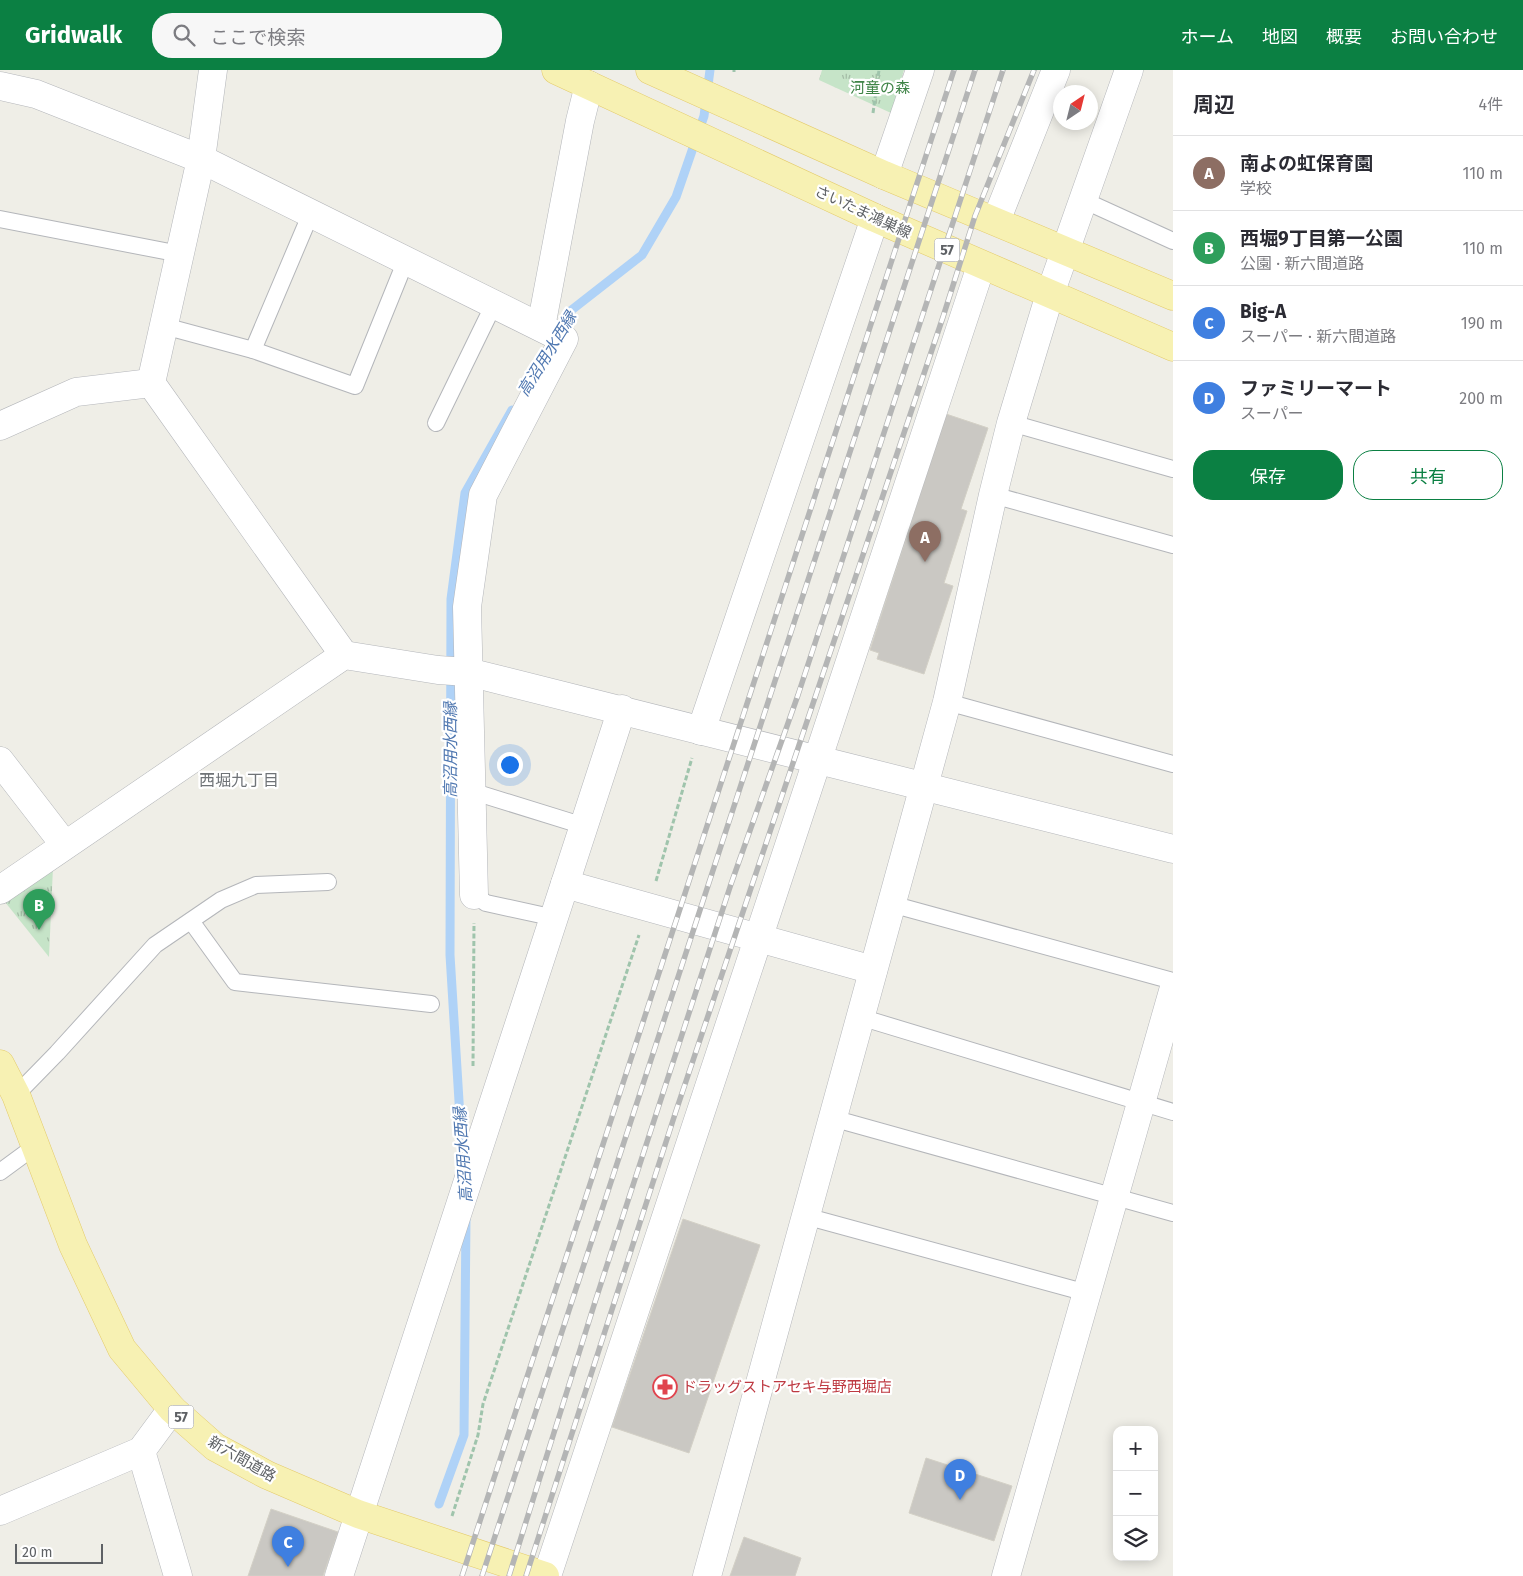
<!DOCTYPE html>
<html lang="ja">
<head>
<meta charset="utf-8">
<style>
	:root { --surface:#fff; --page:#f7f7f7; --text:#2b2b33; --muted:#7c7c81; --line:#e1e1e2; --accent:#0b8043 }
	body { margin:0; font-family:"Fira Sans","Noto Sans JP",sans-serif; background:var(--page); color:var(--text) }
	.controls { position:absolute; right:15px; bottom:15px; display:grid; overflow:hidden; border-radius:10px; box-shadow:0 2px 12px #0003 }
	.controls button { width:45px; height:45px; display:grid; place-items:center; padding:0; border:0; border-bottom:1px solid var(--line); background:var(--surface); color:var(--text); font:25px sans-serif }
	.compass { position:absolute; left:1053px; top:15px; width:45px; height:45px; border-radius:50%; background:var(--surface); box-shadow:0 2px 12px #0003; rotate:35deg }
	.scale { position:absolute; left:15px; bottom:12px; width:88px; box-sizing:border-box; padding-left:5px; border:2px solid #5e6165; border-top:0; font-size:14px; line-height:18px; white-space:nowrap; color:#5e6165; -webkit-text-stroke:4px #fff; paint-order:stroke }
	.you { position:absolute; left:509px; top:694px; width:18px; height:18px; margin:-12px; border:4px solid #fff; border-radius:50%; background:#1a73e8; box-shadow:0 0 0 8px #1a73e833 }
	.badge { display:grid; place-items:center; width:32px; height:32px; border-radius:50%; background:var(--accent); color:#fff; font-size:16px; font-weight:700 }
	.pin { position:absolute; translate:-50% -41px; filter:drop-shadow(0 1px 2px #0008) }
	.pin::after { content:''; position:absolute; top:26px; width:18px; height:15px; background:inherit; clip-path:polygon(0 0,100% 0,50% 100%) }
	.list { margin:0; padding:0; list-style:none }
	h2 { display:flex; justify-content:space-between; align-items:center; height:65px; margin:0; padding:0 20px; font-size:21px }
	h2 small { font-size:16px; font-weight:400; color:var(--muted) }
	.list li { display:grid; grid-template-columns:32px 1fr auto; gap:15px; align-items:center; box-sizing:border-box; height:75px; padding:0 20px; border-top:1px solid var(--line) }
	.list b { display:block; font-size:19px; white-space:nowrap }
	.list p { margin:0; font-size:16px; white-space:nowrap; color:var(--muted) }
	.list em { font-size:16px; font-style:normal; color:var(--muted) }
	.actions { display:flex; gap:10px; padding:15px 20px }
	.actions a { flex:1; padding:11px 0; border:1px solid var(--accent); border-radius:20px; text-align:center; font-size:18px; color:var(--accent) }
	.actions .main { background:var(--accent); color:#fff }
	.icon { flex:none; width:28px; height:28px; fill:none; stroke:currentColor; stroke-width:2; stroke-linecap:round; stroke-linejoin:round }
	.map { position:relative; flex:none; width:1173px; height:1506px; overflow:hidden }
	header { display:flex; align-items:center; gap:30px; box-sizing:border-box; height:70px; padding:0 25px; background:var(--accent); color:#fff }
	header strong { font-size:24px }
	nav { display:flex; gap:28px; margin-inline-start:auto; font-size:18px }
	.search { width:350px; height:45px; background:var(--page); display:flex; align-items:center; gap:12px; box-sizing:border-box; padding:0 18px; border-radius:20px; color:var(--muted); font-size:19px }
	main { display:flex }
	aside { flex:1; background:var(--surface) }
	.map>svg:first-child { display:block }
	.park { fill:url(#park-tufts) }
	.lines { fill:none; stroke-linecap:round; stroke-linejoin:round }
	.stream { stroke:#afd2f7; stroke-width:9 }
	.building { fill:#cac8c3; stroke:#d3d0c6 }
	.service-casing { stroke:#b4b6ba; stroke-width:18 }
	.minor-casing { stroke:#b4b6ba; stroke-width:29 }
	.primary-casing { stroke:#e4cb6b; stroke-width:29 }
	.path { stroke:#9fc4ac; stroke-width:3; stroke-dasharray:5 2.5; stroke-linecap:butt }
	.service { stroke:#fff; stroke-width:16 }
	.minor { stroke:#fff; stroke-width:28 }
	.primary { stroke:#f7f1b3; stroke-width:28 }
	.rail-casing { stroke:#b4b5b5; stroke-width:5.5 }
	.rail { stroke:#fff; stroke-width:4; stroke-dasharray:11; stroke-linecap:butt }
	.labels { text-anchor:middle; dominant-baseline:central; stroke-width:4.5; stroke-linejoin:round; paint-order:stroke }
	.shield { fill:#fff; stroke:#8e9093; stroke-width:1 }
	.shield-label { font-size:14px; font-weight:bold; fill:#5e6165 }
	.park-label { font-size:15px; fill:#3f8447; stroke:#fff }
	.street-label { font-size:15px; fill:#5e6165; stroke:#fff }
	.health-label { font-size:15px; fill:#be3a42; stroke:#fff; text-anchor:start }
	.water-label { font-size:16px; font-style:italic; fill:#5078b1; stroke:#fff }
	.neighbourhood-label { font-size:16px; fill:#6f7377; stroke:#fff }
</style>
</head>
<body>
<header>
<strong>Gridwalk</strong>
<div class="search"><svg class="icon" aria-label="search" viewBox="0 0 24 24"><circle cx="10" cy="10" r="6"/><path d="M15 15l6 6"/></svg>ここで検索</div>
<nav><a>ホーム</a><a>地図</a><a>概要</a><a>お問い合わせ</a></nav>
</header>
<main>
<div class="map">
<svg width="1173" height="1506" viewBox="0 0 1173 1506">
	<defs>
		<pattern id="park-tufts" width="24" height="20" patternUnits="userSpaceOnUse" patternTransform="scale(1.25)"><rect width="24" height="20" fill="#c6e4c8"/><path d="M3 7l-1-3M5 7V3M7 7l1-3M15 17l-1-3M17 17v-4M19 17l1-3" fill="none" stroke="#a4bca6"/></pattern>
	</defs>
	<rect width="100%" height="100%" fill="#efeee7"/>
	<g class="park">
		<polygon points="822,0 904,0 891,43 819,10"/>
		<polygon points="53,797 49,887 5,832"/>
	</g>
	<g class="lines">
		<g class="stream">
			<polyline points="557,262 569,242 642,185 676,127 704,46 710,0"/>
			<polyline points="463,1096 450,885 451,529 465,423 512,340"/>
			<polyline points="439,1434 464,1365 466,1146"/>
		</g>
	</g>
	<g class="building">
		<polygon points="946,344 988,358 961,439 967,441 944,513 953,516 924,604 877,589 879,583 870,580"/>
		<polygon points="683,1149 760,1175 689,1383 612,1357"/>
		<polygon points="926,1388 1012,1416 994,1471 909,1443"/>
		<polygon points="271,1439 338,1462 323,1506 248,1506"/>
		<polygon points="744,1467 801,1488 795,1506 730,1506"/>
	</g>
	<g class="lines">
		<g class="service-casing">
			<g id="service">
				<polyline points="1083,130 1173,171"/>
				<polyline points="0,149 180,184"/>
				<polyline points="164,256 253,280 355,316 406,190"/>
				<polyline points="253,280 311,143"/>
				<polyline points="436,353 494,234"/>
				<polyline points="1011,353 1173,399"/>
				<polyline points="993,425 1173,475"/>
				<polyline points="947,632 1173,694"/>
				<polyline points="471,721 584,756"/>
				<polyline points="474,825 486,833 555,848"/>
				<polyline points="891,834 1173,911"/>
				<polyline points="191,851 235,912 431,934"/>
				<polyline points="860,947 1173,1042"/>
				<polyline points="16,1025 57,983 155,875 221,830 256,815 328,812"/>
				<polyline points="832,1048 1173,1143"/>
				<polyline points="0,1102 34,1077"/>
				<polyline points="805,1146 1087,1223"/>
			</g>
		</g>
		<g class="minor-casing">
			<g id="minor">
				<polyline points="213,0 201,89 151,313 344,585"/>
				<polyline points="0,16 36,24 201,89 564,269 483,425 467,537 474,825"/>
				<polyline points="884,105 920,0"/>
				<polyline points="996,151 1056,0"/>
				<polyline points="541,257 580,51 589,15"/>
				<polyline points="0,356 76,322 151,313"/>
				<polyline points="701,661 875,148"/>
				<polyline points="0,691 64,774"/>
				<polyline points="565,814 873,900"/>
				<polyline points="0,820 344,585 438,600 468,602 1173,779"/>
				<polyline points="141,1381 178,1506"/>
				<polyline points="0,1441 141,1381 172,1339"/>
				<polyline points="339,1506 622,639"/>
				<polyline points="547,1506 981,196"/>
				<polyline points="707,1506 947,632 993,425 1011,353 1050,224 1129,0"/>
				<polyline points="1006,1506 1173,921"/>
			</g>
		</g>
		<g class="primary-casing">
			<g id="primary">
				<polyline points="556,0 875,148 1173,277"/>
				<polyline points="650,0 884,105 1173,226"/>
				<polyline points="0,994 16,1025 73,1175 122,1279 172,1339 215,1377 267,1405 358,1444 545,1506"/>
			</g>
		</g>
		<g class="path">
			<polyline points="734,2 734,0"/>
			<polyline points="873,43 879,0"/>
			<polyline points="656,811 692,688"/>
			<polyline points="473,996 474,853"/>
			<polyline points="452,1446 478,1365 483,1334 639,865"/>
		</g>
		<use href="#service" class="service"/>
		<use href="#minor" class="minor"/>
		<use href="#primary" class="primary"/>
		<g class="rail-casing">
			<g id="rail">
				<polyline points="462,1506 954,0"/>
				<polyline points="482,1506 975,0"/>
				<polyline points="509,1506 595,1232 731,814 798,625 1003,0"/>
				<polyline points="526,1506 676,1041 943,247 975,146 1034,0"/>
			</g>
		</g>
		<use href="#rail" class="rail"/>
	</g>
	<defs>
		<g id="pharmacy-ring" transform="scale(1.25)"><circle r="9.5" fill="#fff" stroke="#e0444e" stroke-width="1.5"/><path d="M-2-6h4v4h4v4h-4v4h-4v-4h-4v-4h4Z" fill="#e0444e"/></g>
	</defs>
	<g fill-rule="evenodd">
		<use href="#pharmacy-ring" x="665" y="1317"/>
	</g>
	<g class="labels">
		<g class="shield">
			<rect x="934.5" y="168.5" width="25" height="23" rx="4"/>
			<rect x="168.5" y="1335.5" width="25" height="23" rx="4"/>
		</g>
		<g class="shield-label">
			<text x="947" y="180">57</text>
			<text x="181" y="1347">57</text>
		</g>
		<g class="park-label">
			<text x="880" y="18">河童の森</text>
		</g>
		<g class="street-label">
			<text transform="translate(863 142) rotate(25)">さいたま鴻巣線</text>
			<text transform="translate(242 1389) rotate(30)">新六間道路</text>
		</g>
		<g class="health-label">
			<text x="682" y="1317">ドラッグストアセキ与野西堀店</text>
		</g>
		<g class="water-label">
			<text transform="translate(547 284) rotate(-58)">高沼用水西縁</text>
			<text transform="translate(450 680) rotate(-90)">高沼用水西縁</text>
			<text transform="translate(463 1085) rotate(-94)">高沼用水西縁</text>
		</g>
		<g class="neighbourhood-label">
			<text x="239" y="710">西堀九丁目</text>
		</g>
	</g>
</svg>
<div class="controls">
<button>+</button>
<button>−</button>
<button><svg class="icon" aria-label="layers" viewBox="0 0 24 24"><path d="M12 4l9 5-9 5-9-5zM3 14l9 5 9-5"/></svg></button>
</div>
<svg class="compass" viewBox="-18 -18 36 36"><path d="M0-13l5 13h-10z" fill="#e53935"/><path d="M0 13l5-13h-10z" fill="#7c7c81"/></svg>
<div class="scale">20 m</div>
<div class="you"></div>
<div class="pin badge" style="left:925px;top:492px;background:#8d6e63">A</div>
<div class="pin badge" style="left:39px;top:860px;background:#2e9e5b">B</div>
<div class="pin badge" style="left:288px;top:1497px;background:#3f7fe0">C</div>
<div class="pin badge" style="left:960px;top:1430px;background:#3f7fe0">D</div>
</div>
<aside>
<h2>周辺<small>4件</small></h2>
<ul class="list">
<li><span class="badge" style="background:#8d6e63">A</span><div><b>南よの虹保育園</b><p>学校</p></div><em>110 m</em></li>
<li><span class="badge" style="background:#2e9e5b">B</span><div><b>西堀9丁目第一公園</b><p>公園 · 新六間道路</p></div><em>110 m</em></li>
<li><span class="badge" style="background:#3f7fe0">C</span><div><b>Big-A</b><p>スーパー · 新六間道路</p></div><em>190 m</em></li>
<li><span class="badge" style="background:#3f7fe0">D</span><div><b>ファミリーマート</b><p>スーパー</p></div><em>200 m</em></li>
</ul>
<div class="actions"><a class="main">保存</a><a>共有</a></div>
</aside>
</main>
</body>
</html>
